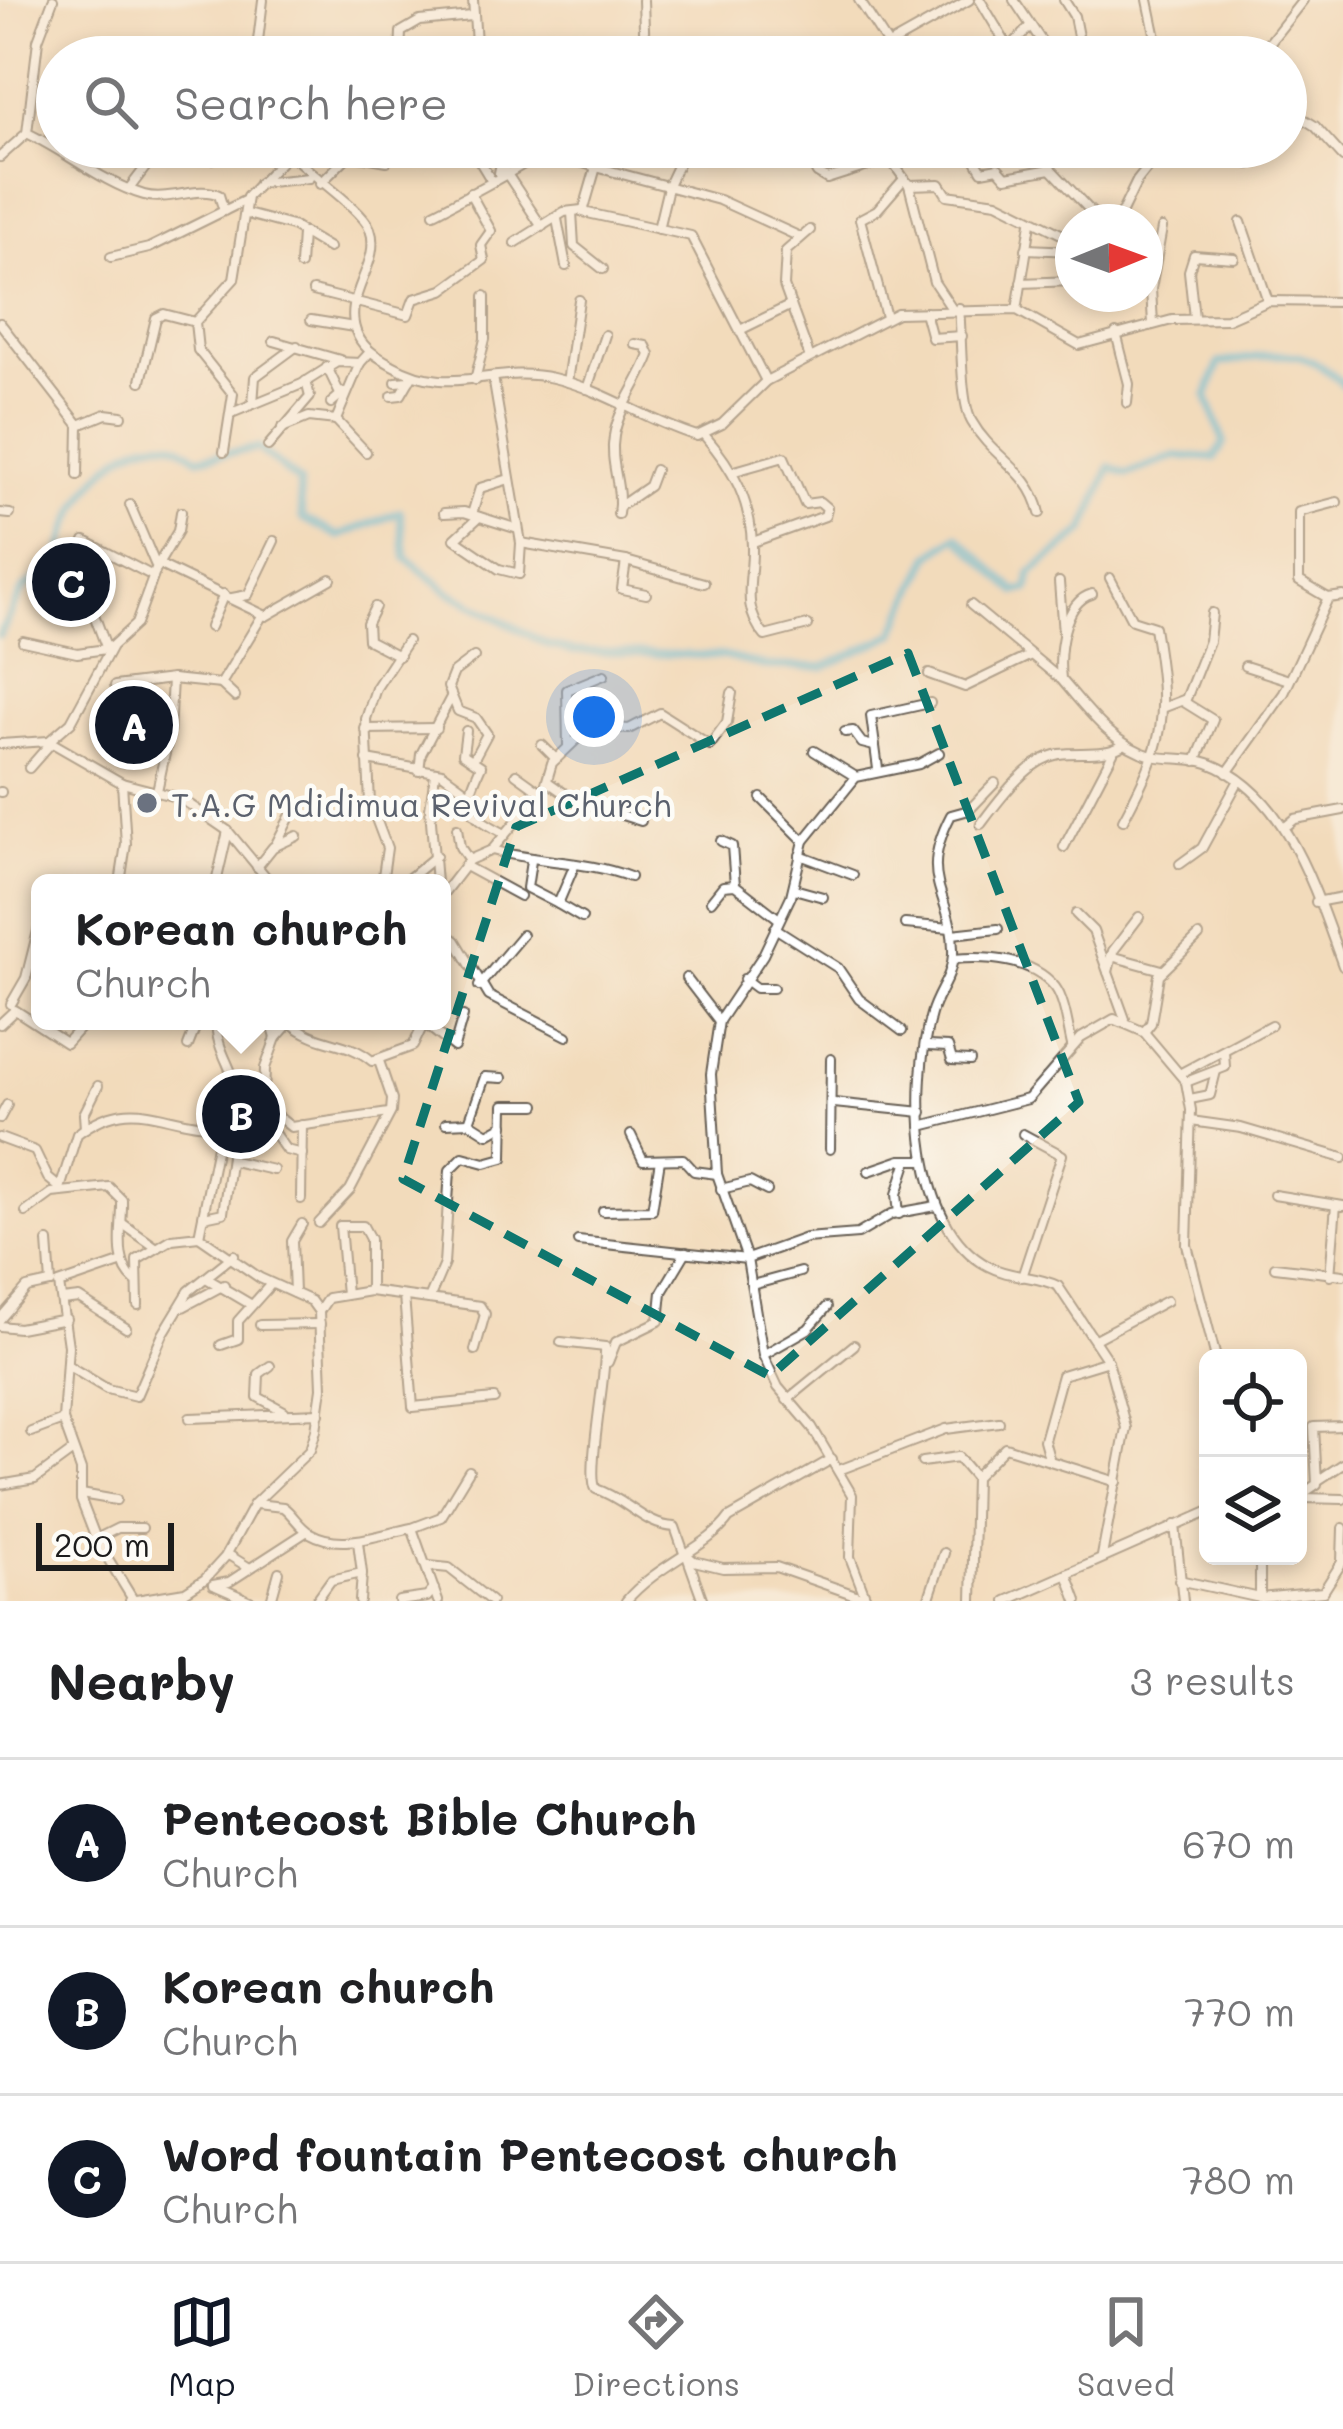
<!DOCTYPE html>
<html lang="en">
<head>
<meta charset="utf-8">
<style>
	:root { --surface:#fff; --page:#f6f6f6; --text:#202124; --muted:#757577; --line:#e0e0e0; --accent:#111827 }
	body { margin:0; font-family:Mali,sans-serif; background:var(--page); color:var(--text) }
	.controls { position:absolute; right:36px; bottom:36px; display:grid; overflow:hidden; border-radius:18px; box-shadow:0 6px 18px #0003 }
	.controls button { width:108px; height:108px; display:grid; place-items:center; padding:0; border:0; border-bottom:3px solid var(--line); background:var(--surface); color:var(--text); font:60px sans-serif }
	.compass { position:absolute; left:1055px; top:204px; width:108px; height:108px; border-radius:50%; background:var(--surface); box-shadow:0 6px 18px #0003; rotate:89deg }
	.scale { position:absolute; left:36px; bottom:30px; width:138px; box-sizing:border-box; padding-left:12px; border:6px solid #1c1c1c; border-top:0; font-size:33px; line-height:42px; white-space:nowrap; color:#1c1c1c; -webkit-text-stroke:9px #fdfcf7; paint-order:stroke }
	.you { position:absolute; left:594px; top:717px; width:42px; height:42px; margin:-30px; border:9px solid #fff; border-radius:50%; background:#1a73e8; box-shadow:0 0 0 18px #1a73e833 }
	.badge { display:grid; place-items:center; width:78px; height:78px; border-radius:50%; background:var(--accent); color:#fff; font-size:39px; font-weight:700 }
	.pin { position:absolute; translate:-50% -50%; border:6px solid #fff; box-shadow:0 3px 12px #0006 }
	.popup { position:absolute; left:31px; top:874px; width:420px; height:156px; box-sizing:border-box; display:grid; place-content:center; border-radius:18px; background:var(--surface); filter:drop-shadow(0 3px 9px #0005); font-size:39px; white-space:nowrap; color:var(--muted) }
	.popup b { font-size:45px; color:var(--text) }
	.popup::after { content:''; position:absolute; left:50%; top:100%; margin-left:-24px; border:24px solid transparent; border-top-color:var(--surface) }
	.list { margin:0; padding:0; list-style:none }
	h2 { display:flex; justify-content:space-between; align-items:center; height:156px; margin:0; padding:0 48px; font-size:51px }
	h2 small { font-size:39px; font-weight:400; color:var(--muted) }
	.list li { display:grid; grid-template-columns:78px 1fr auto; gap:36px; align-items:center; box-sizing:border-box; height:168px; padding:0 48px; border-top:3px solid var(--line) }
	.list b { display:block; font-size:45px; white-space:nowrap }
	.list p { margin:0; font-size:39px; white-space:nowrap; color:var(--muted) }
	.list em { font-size:39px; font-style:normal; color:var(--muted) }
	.icon { flex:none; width:66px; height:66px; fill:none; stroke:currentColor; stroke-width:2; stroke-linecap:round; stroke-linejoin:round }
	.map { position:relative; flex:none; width:1343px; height:1601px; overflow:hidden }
	.search { position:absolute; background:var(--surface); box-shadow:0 6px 18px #0003; left:36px; right:36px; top:36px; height:132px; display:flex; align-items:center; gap:30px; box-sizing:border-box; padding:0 42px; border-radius:66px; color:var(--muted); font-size:45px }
	.sheet { height:660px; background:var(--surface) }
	nav { display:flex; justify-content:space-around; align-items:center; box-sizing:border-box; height:168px; border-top:3px solid var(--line); background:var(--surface); font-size:33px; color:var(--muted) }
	nav a { display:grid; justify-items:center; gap:6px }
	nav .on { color:var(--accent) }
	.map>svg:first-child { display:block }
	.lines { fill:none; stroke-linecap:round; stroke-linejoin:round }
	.river { stroke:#5cb8da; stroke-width:9 }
	.minor-casing { stroke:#675f54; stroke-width:12 }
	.minor { stroke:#fff; stroke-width:8 }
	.marked { fill:none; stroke:#0f766e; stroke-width:9; stroke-dasharray:24 15; stroke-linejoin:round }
	.worship-dot { fill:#6b7280; stroke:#fdfcf7; stroke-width:4.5 }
	.labels { text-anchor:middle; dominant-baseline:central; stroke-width:9; stroke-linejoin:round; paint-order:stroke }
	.worship-label { font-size:33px; fill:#5b616d; stroke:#fdfcf7; text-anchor:start }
</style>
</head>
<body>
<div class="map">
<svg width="1343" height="1601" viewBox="0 0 1343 1601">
	<rect width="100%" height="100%" fill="#fdfcf7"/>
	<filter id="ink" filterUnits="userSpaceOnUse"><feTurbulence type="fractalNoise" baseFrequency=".00833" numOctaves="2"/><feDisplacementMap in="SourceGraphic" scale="24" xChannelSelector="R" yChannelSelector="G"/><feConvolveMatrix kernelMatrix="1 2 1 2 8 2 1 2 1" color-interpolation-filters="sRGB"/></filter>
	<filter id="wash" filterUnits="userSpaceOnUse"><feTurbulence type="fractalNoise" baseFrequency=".004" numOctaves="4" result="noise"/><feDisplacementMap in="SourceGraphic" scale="48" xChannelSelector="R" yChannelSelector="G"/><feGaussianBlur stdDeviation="2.7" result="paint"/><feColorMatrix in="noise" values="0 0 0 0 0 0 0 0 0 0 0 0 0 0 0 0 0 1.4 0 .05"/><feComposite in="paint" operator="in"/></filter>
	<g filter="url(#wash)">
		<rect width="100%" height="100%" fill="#f2dbbb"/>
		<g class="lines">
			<path class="river" d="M0,635l23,-46 37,-28c5,-47 51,-123 105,-119 12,0 23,10 33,16l60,-10 41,34 3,36 37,18 61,-24 6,46 43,34 99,53 25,6 149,5 43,10 59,1 70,-33 36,-78 27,-20 59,56 12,-3 3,-16 53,-42 26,-64 17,7 49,-18 38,2 10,-15 -17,-47 12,-33c54,-7 82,-22 124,22"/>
		</g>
	</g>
	<g filter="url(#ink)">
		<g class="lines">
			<g class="minor-casing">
				<g id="minor">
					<path d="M53,0l-15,40 -11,93c39,18 74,49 117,62 25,7 54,-10 75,0l5,16"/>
					<polyline points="473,0 477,57"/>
					<polyline points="643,0 645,57"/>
					<polyline points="859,0 896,57"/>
					<polyline points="980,0 1014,57"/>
					<polyline points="1014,0 1052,57"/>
					<polyline points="1064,0 1074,16 1082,57"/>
					<polyline points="1148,0 1160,57"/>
					<polyline points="887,46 969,0"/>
					<polyline points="1009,49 1030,26"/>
					<polyline points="1159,51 1227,57"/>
					<polyline points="400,55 401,32 420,21 472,16"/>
					<polyline points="256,57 263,0"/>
					<polyline points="369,57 410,57"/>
					<polyline points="473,57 557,52 603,42 645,48"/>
					<polyline points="1234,57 1270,42 1303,0"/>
					<polyline points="1286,108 1315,126 1343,157"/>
					<polyline points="1286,140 1296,114"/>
					<polyline points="200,147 212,159 238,147"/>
					<path d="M284,147c20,24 78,61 86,82 13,35 -31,69 -12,107 7,14 20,21 34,29 59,34 101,-1 161,13 52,12 94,43 144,58l25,-12 44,-43 131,-68 120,-3 62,35 93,-25 55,-1 41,-18 75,1"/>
					<polyline points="471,147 491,180"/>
					<polyline points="552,147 561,156 596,167 719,200 800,237"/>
					<polyline points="803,147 817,173 827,179 887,160 901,147"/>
					<polyline points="881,147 909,185 940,184 947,195 997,202 1073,240"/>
					<polyline points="968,147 982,171 998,168 1006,177 1051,169"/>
					<polyline points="1045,147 1051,169 1101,222"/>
					<polyline points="348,154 387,161"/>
					<polyline points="0,157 27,133"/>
					<polyline points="1249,164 1278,147"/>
					<polyline points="596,167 583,212 691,236 766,381"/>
					<polyline points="505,171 542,227"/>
					<polyline points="499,173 504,147"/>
					<polyline points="259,183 309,178"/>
					<polyline points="320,184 357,147"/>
					<polyline points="909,185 934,282 952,309"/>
					<polyline points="129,189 157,152"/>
					<polyline points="572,212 574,246 603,269"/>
					<path d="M434,213c21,-11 105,-54 114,-66"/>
					<polyline points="247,214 292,226 329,248"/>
					<polyline points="557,219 566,266"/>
					<polyline points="1117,222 1137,181 1164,147"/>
					<polyline points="1241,222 1268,301"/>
					<polyline points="658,229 669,183 686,147"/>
					<polyline points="515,243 564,212 582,210"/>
					<polyline points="1026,249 1073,251"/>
					<polyline points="111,257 149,248 246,200"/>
					<polyline points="300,265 302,234"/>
					<polyline points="1021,283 1073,281"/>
					<polyline points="313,291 408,315 414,299 443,290 484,260 481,245 491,231 470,193"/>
					<path d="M959,308c3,28 1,95 13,114 20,36 59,48 68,91"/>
					<polyline points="1017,310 1031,223"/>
					<polyline points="925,312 932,338 962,336"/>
					<polyline points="886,317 860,219 877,210 903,180"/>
					<polyline points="1194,318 1189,271 1194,255 1234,258"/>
					<polyline points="311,320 354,327"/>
					<polyline points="0,323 79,425 78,475"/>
					<polyline points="1153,324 1151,289 1162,228"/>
					<polyline points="740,330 791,305"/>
					<polyline points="1116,333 1129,384 1127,403"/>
					<polyline points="274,341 340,360"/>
					<polyline points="809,355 784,286 786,251 810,230"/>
					<polyline points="327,367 339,392"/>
					<polyline points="493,377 521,543 626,561 704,583"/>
					<polyline points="475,380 485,339 485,296"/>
					<polyline points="141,381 156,318 164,314 195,322"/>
					<polyline points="396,382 409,381"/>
					<polyline points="567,382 579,300"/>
					<polyline points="587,389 605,335"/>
					<polyline points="392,396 401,395 412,376"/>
					<polyline points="331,403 344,392"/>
					<polyline points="253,404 255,377 297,346"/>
					<polyline points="234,412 302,384 337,362 360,363"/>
					<polyline points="336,420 366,452"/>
					<polyline points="79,425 106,414 122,416"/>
					<polyline points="282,428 309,417 336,420 360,363 370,352"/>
					<path d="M705,436c28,32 46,65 47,110 1,35 -12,60 13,90l43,-11"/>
					<polyline points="268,446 310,397 306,381"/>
					<polyline points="224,452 233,394 198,350 195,322 234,279 247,197 289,153"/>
					<polyline points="735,471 784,457 805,504 820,502 827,508 825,516 753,542"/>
					<polyline points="130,505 156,566"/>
					<polyline points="620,506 649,486 655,470"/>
					<polyline points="0,513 10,514"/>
					<polyline points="444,513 464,512 518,529"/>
					<polyline points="472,514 480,488 506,480"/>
					<path d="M618,514c5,-27 -9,-50 -4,-78 4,-27 26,-54 36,-81l-4,-9 -11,-2"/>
					<polyline points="479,517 455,539 499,569 519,574 521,543"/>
					<polyline points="85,541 151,575"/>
					<polyline points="626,561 622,589 646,594"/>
					<polyline points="159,563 178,531 181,512"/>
					<path d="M1110,578l22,42 22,7c15,91 12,112 -31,193"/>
					<polyline points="1059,582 1063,633"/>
					<polyline points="86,593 108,652"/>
					<path d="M1092,594c-29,8 -34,59 -31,85 25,29 52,67 91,77 18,4 38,1 56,7 80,29 108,131 135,203"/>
					<polyline points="232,598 248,595 274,541"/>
					<polyline points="1328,598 1299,581 1299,512 1337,502"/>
					<polyline points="971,605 1059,678"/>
					<polyline points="375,607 367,623 368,640 399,656"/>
					<polyline points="210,627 224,594"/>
					<polyline points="23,641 77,653 106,649"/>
					<polyline points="1245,666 1289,680"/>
					<polyline points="929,674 965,687 1029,656"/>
					<polyline points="115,686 172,679 221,684"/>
					<polyline points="235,697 221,684 262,616"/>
					<polyline points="1184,702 1213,720 1196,761"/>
					<polyline points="1165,707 1186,699 1209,641 1212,613"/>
					<polyline points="365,729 436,728"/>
					<path d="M466,731l-3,23 18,12c-19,42 -17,46 24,68"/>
					<polyline points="845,732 853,731 862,743 874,746"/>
					<polyline points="49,741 71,722 112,646 136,624 158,564 266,616 331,579"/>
					<polyline points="0,744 49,741 122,783 180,798 228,831 271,883"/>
					<polyline points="542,745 556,759"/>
					<polyline points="568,746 567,690 604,675"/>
					<polyline points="814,751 856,777"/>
					<polyline points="367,760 442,773 468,792"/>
					<polyline points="473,760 487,734 476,718 458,711 448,687 454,672 474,657"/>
					<polyline points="29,768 51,743"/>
					<polyline points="878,769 871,716 930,703"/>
					<polyline points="419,771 421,754 451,697"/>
					<polyline points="1227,773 1284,693 1328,598 1343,596"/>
					<polyline points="435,774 430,808 436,883"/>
					<polyline points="516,774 541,792"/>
					<polyline points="548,782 574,800 641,821"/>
					<path d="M995,783l-26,27 -18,5c-36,69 4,79 2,140 -1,23 -16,37 -22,59 -20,71 -18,213 57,252 22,12 48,9 70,20l50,75 18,67 -24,128"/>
					<polyline points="157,791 169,735 172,679"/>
					<polyline points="0,792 1,792"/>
					<polyline points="761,798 804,841"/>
					<path d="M981,824c18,-24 47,-65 78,-70 23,-3 47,3 66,-10"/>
					<polyline points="457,828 460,847 469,860"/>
					<polyline points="1284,828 1295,819 1343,810"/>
					<polyline points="721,841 732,846 735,885"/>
					<polyline points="276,844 297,803"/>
					<polyline points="1064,847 1113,753"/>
					<path d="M492,850c46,13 94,10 138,27"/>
					<polyline points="800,855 853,875"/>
					<polyline points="531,861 527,888 558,904"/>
					<polyline points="575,864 558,904 582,918"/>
					<polyline points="1180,864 1202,848 1238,782"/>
					<polyline points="465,866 520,896"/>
					<polyline points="257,867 273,847 297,836"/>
					<polyline points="120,883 126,844 122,783"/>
					<polyline points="216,883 228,831"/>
					<polyline points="382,883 387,848 370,803 366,719 376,688 407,641"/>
					<polyline points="403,883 436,856"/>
					<polyline points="794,889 823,897"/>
					<polyline points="442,895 469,860 492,850 545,787 552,763 578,738 599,727 629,729 660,713 710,745 727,722 732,693"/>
					<polyline points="711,901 723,886 735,885 779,919"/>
					<polyline points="1316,902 1343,897"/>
					<polyline points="1076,914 1093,931 1125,1019"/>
					<polyline points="905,924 951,928"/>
					<polyline points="775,928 838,968 859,999 902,1031"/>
					<polyline points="442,930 456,941 489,996 567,1036"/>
					<polyline points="952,934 998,929"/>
					<polyline points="1111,956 1162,970"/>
					<path d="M953,959c32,-3 79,-1 102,28 10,13 13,42 17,58"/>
					<polyline points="1108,972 1113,951 1139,917"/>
					<polyline points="686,978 719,1021"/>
					<polyline points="744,979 756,988 773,988"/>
					<polyline points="479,986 522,935"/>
					<polyline points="11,1004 26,978 40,923"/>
					<path d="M217,1021c-4,35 32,59 17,99"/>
					<polyline points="271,1021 276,1038"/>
					<path d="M290,1022c27,24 57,17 82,39l41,-15 11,-23 30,24 9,-31"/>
					<polyline points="0,1024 15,1010 66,1043 86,1021"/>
					<polyline points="1144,1032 1151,1023 1159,975 1199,936"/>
					<polyline points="188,1046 198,1021"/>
					<polyline points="928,1046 948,1047 952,1060 970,1061"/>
					<polyline points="1183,1072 1271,1025"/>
					<polyline points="1186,1082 1225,1067 1224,1051"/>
					<polyline points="1190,1099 1210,1095 1216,1071"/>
					<polyline points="834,1103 922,1112"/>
					<polyline points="266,1107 291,1127 389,1113"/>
					<polyline points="0,1118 7,1105"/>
					<polyline points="1191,1121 1241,1128 1343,1158"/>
					<polyline points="469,1122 485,1077 502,1078"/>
					<polyline points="446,1123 469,1122 488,1134 504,1125"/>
					<polyline points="269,1126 286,1150 302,1154"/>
					<polyline points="921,1126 1028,1099 1081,1038 1114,1019 1144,1032 1186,1082 1191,1110 1187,1245 1216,1358"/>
					<polyline points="85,1128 84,1114 98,1086"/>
					<polyline points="631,1135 643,1160 683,1159 694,1171 717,1174"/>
					<polyline points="0,1138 35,1151 48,1178 60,1188"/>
					<polyline points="830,1149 831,1059"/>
					<polyline points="233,1161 273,1170"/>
					<polyline points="869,1171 901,1160 924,1160"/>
					<polyline points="721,1189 750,1182 767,1191"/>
					<path d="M59,1192l18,-58c57,-43 85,-8 144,-8"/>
					<polyline points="1274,1195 1343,1206"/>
					<polyline points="301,1199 302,1125"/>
					<polyline points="603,1211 652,1210 660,1160"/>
					<path d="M26,1212l26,-19 57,-6 13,13c1,25 -9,64 13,81"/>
					<polyline points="899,1214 897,1194 908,1160"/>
					<polyline points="204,1217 223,1213 233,1142"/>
					<polyline points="319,1223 350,1190 391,1112 392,1099 379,1061"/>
					<polyline points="123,1224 154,1246"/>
					<polyline points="578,1241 747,1259 806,1238 858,1234 892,1214 936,1206"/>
					<polyline points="48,1242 51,1283"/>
					<polyline points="123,1262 59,1284 68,1346 63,1420 81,1470 81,1500 96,1539 132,1598"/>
					<polyline points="1275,1267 1343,1275"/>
					<polyline points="1330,1276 1336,1205"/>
					<polyline points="1022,1277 1062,1155 1023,1134"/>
					<polyline points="206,1278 250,1304"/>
					<polyline points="752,1285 800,1272"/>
					<polyline points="294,1293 292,1241 302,1224"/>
					<polyline points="346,1294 340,1226 363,1226 370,1239 370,1291"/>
					<polyline points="404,1296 413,1407 494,1399"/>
					<polyline points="429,1299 444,1264 450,1170 463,1157 485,1163 503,1158 504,1105 536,1105"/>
					<polyline points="62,1300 79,1298 126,1328"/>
					<polyline points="138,1305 137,1260 172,1239 199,1236"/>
					<polyline points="183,1307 224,1285"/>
					<polyline points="320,1310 328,1298 370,1291 480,1306 485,1314 475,1350"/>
					<polyline points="0,1319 27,1288 50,1283"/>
					<polyline points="260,1325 320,1324"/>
					<polyline points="0,1326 19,1328 66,1319"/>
					<polyline points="1095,1339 1166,1301"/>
					<path d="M561,1342l44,5c2,26 -19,127 -9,142 31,10 48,37 79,38l9,26 10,8 29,7 53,-1 88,31"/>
					<polyline points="221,1345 238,1339 238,1321 271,1284"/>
					<polyline points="763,1355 808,1329 827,1307"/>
					<polyline points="608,1362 616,1342 659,1321 662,1292 686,1252"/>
					<polyline points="67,1365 107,1389 136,1396 163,1334 189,1291 234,1255"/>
					<polyline points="270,1366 259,1374 258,1397 284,1411"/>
					<polyline points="787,1400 854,1345"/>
					<polyline points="190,1418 319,1413"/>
					<polyline points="31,1432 63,1420"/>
					<polyline points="1049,1458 1044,1440 1062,1375 1108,1361"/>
					<polyline points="922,1462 958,1457 975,1477"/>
					<polyline points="839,1470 946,1429 999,1422"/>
					<polyline points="1317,1481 1343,1464"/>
					<polyline points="0,1485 35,1479 73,1451"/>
					<polyline points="81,1494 116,1500"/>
					<polyline points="1298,1497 1317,1484 1314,1427 1343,1426"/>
					<polyline points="1303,1498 1343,1499"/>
					<path d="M256,1504l27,3c10,7 16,20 27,26 31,18 70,1 102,-5l26,73"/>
					<polyline points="1175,1525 1183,1601"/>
					<polyline points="412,1528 441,1517 469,1471"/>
					<polyline points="96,1539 118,1528 142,1528"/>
					<polyline points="227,1554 248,1567"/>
					<polyline points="688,1559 703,1601"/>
					<polyline points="429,1566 449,1568 491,1601"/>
					<polyline points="1067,1574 1077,1601"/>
					<polyline points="1179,1580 1260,1598 1323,1592 1342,1562 1343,1528"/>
					<polyline points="213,1585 229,1582 306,1532"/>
					<polyline points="216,1586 250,1601"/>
					<polyline points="1260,1598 1260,1556"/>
					<polyline points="130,1601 185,1592 205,1579 225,1557 254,1504 310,1450 316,1430 322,1388 319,1312 311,1301 260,1278 199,1236 221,1126 231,1120 254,1128 263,1123 265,1068 276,1038 291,1021"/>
					<polyline points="271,1601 279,1572"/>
					<polyline points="316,1601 331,1580 362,1573 358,1542"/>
					<polyline points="360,1601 362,1574"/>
					<polyline points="399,1601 427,1597 434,1589"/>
					<path d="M626,1601c30,-36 83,-54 103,-83l103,-59"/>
					<polyline points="867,1601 850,1557 852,1495 812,1427 778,1387 763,1355 747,1259 717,1174 711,1074 719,1021 763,955 791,896 804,841 856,777 919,764 939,753"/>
					<polyline points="928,1601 944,1553"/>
					<polyline points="972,1601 975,1477 1005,1447 1117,1482"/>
					<polyline points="1006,1601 1208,1512"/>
				</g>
			</g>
			<use href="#minor" class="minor"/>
		</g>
	</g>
	<path d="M0 0H1343V1601H0ZM908,653l171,449 -309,274 -367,-197 113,-352z" fill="#f2dbbb" fill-opacity=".55" fill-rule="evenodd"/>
	<path class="marked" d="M908,653l171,449 -309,274 -367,-197 113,-352z"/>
	<circle class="worship-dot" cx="147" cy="803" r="12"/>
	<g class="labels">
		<g class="worship-label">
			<text x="171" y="803">T.A.G Mdidimua Revival Church</text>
		</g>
	</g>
</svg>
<div class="controls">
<button><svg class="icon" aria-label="locate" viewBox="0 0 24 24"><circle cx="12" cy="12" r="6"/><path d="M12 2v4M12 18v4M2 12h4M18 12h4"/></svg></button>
<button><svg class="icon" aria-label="layers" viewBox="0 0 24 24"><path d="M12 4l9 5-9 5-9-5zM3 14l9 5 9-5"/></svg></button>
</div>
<svg class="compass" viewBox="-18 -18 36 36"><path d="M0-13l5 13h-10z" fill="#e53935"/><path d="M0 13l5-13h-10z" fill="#757577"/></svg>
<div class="scale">200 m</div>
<div class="you"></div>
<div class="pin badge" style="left:134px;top:725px">A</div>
<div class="pin badge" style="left:241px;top:1114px">B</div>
<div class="popup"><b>Korean church</b>Church</div>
<div class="pin badge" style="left:71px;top:582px">C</div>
<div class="search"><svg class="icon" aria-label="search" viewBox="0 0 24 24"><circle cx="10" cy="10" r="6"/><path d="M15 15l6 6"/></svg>Search here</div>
</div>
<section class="sheet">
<h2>Nearby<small>3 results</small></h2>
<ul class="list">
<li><span class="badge">A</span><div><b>Pentecost Bible Church</b><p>Church</p></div><em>670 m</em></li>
<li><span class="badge">B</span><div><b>Korean church</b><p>Church</p></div><em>770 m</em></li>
<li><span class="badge">C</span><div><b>Word fountain Pentecost church</b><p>Church</p></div><em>780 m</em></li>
</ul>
</section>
<nav>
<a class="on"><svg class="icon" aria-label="map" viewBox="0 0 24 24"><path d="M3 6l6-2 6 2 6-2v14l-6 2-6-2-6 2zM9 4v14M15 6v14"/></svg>Map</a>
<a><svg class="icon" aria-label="directions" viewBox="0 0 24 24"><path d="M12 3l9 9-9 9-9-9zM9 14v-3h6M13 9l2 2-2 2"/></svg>Directions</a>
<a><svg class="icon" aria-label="saved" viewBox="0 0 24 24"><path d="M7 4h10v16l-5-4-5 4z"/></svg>Saved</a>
</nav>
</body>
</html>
